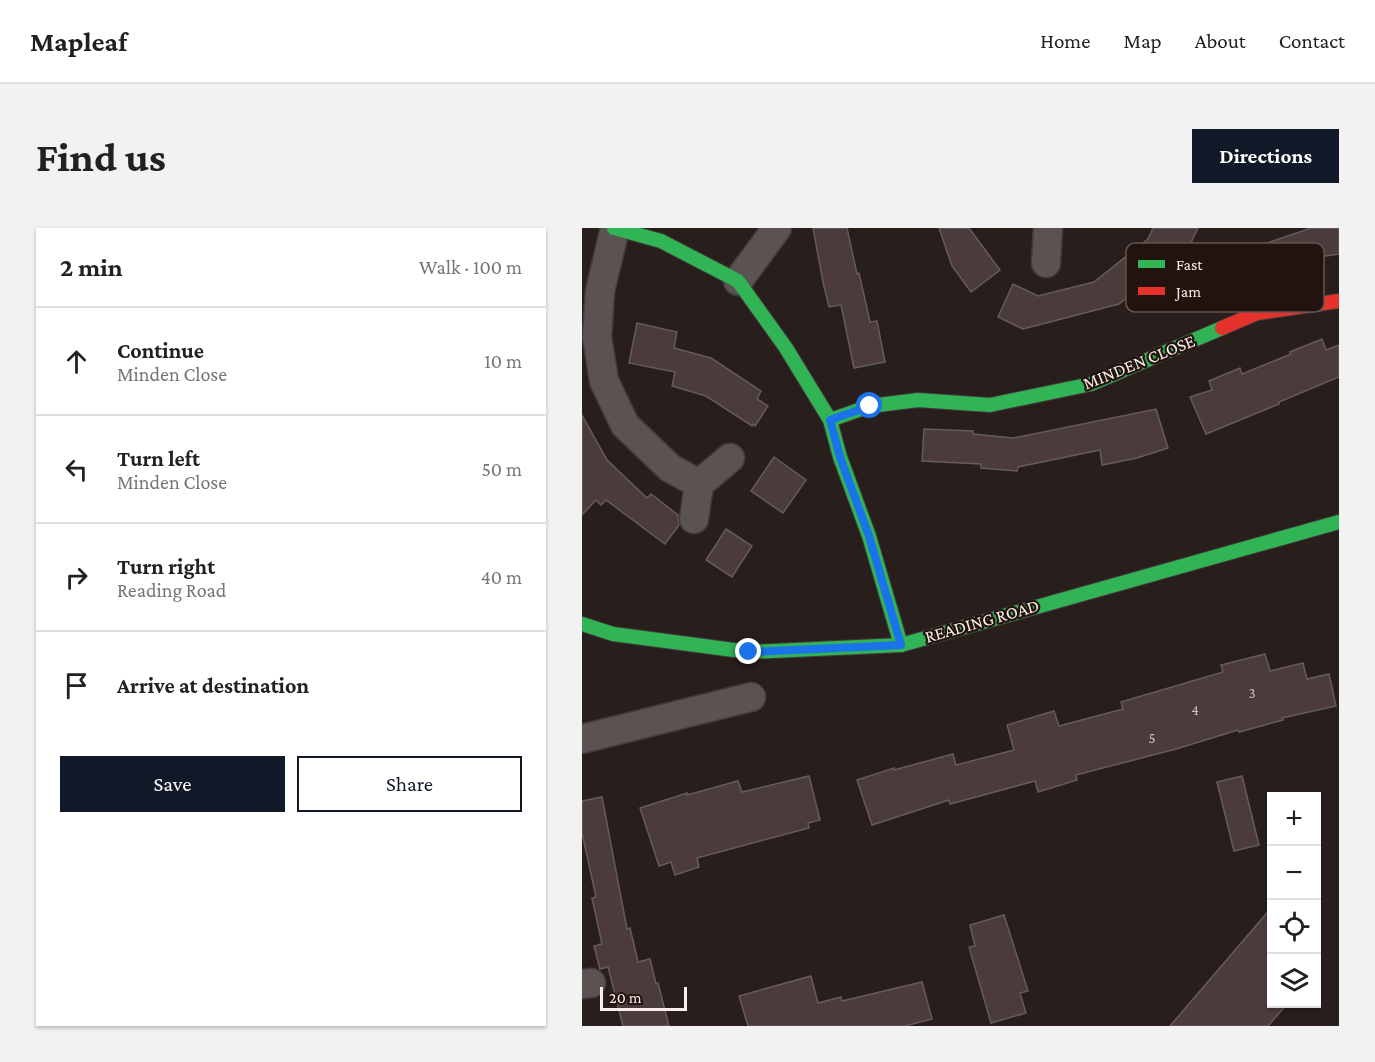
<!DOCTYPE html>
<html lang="en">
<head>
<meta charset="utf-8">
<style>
	:root { --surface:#fff; --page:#f2f2f2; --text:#202124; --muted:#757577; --line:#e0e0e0; --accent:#111827 }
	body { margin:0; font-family:"Crimson Pro",serif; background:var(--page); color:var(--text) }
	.controls { position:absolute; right:18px; bottom:18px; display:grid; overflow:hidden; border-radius:0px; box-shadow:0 2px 4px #0004 }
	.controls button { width:54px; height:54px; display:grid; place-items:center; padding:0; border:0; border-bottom:2px solid var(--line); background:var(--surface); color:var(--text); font:30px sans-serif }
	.scale { position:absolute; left:18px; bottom:15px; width:87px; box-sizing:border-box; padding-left:6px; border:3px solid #faeeeb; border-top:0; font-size:16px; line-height:21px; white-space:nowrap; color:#faeeeb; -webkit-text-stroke:4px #23130f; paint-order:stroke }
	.stop { position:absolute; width:18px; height:18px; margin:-14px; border:4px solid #1a73e8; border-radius:50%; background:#fff }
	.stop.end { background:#1a73e8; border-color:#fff; box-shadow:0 2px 6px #0008 }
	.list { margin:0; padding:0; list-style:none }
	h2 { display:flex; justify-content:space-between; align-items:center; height:78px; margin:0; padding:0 24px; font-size:26px }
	h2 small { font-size:20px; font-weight:400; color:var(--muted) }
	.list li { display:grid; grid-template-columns:39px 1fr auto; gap:18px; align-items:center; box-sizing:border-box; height:108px; padding:0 24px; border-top:2px solid var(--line) }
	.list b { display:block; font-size:22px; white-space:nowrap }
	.list p { margin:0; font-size:20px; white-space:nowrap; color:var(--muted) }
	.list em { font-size:20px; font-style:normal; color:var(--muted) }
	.actions { display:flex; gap:12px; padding:18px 24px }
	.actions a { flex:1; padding:14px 0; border:2px solid var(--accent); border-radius:0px; text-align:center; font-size:21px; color:var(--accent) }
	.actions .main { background:var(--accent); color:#fff }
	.icon { flex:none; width:33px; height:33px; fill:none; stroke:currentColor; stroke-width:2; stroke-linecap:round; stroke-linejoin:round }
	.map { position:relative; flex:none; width:757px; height:798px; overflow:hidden; border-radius:0px }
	header { display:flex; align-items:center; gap:36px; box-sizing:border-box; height:84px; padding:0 30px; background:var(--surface); border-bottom:2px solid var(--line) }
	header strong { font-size:28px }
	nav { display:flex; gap:33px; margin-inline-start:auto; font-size:21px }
	.intro { display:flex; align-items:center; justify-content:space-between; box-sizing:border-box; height:144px; padding:0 36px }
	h1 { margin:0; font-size:42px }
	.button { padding:15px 27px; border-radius:0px; background:var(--accent); color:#fff; font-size:21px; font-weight:700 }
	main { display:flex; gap:36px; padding:0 36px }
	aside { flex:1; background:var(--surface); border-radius:0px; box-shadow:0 2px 4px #0004 }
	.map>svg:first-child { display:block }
	.building { fill:#4c3b3c; stroke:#645c5b; stroke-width:1.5 }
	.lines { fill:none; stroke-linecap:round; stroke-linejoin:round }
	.street-casing { stroke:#423a3a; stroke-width:31 }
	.fast-casing { stroke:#423a3a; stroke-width:16 }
	.jam-casing { stroke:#423a3a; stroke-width:16 }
	.street { stroke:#5a5351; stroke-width:28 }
	.fast { stroke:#30b455; stroke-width:14 }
	.jam { stroke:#e5322d; stroke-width:14 }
	.route { stroke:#1a73e8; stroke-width:8 }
	.labels { text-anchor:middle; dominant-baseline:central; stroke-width:4.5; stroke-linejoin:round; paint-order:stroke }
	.number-label { font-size:15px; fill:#cec1bf }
	.street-label { font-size:18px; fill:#faeeeb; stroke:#23130f }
	.key { fill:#23130f; stroke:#645551; stroke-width:1.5 }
	.key-label { font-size:16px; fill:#faeeeb }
</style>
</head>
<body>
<header>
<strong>Mapleaf</strong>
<nav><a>Home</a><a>Map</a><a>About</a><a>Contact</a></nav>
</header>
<div class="intro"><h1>Find us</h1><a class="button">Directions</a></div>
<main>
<aside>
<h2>2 min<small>Walk · 100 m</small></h2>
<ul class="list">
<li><svg class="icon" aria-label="ahead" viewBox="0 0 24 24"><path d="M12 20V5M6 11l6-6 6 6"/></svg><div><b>Continue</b><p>Minden Close</p></div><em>10 m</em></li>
<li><svg class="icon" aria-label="left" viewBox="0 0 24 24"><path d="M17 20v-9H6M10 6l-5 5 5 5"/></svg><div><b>Turn left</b><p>Minden Close</p></div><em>50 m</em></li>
<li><svg class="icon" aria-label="right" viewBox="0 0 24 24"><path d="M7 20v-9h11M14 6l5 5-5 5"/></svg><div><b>Turn right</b><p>Reading Road</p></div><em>40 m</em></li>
<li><svg class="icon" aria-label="arrive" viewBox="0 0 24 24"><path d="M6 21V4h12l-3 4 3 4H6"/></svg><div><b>Arrive at destination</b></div></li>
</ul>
<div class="actions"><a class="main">Save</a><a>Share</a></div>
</aside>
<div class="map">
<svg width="757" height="798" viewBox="0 0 757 798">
	<rect width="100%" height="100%" fill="#281f1d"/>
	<g class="building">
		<polygon points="231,0 265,0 275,46 277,45 288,94 295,93 303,134 272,140 259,77 247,79 241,54"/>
		<polygon points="357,0 387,0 418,42 389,64 370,38"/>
		<polygon points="571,0 616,0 602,29 598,27 537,76 441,101 416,89 431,56 456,68 512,54 566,11"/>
		<polygon points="729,0 757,0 757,26 737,29 688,45 679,17"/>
		<polygon points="55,95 95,104 92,120 129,130 179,163 175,171 186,178 173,198 171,196 170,198 124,168 90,158 93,144 47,135"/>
		<polygon points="740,111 744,122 757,117 757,149 697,174 697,176 624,206 608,169 630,162 627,153 658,140 660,146 709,126 708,124"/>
		<polygon points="574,181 586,220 555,230 520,237 518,222 436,239 435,243 399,240 399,236 340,233 342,201 391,203 391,206 431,210"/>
		<polygon points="0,187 25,232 65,270 69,266 96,287 97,297 83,316 24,272 19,277 14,272 0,287"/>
		<polygon points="192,229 224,252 201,285 169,263"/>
		<polygon points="144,301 170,318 150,349 124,332"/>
		<polygon points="683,426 688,443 721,435 725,451 747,446 754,478 700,490 701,492 657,504 656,502 594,521 494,547 495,552 456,564 453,553 368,576 367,572 290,597 275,552 312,540 312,542 371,526 374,537 432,522 425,497 472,483 477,498 541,481 539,474 641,444 639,437"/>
		<polygon points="227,548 238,592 226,595 227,600 115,630 117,639 93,647 89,634 77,638 58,580 105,565 105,567 156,553 160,564"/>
		<polygon points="660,548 677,617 652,623 635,554"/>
		<polygon points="20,569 45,701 48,700 56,734 68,731 74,756 76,755 87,798 41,798 26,739 18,741 12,718 20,716 10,670 14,669 0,605 0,573"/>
		<polygon points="690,679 690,776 705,776 686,798 588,798"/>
		<polygon points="422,687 446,763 438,765 444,785 409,795 387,719 393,718 388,697"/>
		<polygon points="229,748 236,775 259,769 260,773 340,754 350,791 323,798 166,798 157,768"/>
	</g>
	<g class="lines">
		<g class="street-casing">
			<g id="street">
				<polyline points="33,0 18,63 15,109 22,153 43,197 88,240 117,256"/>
				<polyline points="464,35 466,0"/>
				<polyline points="156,53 195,0"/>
				<polyline points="112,291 117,256 148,230"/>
				<polyline points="0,511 169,469"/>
				<polyline points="0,756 9,755"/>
			</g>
		</g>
		<g class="fast-casing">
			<g id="fast">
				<polyline points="32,0 79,13 156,53 204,120 248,192 258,229 287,308 319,417"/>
				<polyline points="248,192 288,178 336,172 408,177 509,156 640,100"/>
				<polyline points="0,396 31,406 167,424 319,417 757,294"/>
			</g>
		</g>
		<g class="jam-casing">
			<polyline id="jam" points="640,100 675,85 757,73"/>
		</g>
		<use href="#street" class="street"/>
		<use href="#fast" class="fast"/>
		<use href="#jam" class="jam"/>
	</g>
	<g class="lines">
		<polyline class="route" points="167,424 319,417 287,308 258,229 248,192 288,178"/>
	</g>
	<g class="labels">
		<g class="number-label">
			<text x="670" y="465">3</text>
			<text x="613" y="482">4</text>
			<text x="570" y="510">5</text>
		</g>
		<g class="street-label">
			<text transform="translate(557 134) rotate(-22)">MINDEN CLOSE</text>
			<text transform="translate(400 393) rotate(-16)">READING ROAD</text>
		</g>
	</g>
	<rect x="544" y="15" width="198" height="69" rx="9" class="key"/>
	<rect x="556" y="32" width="27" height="8" fill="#30b455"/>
	<rect x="556" y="59" width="27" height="8" fill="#e5322d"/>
	<g class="key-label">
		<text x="594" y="42">Fast</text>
		<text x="594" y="69">Jam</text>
	</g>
</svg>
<div class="controls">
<button>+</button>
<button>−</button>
<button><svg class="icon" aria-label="locate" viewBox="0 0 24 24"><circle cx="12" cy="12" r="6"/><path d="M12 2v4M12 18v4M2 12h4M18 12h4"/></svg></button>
<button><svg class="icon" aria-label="layers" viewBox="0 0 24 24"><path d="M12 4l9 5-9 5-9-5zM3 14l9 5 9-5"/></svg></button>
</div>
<div class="scale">20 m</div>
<div class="stop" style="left:288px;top:178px"></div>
<div class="stop end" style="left:167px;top:424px"></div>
</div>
</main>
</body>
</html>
